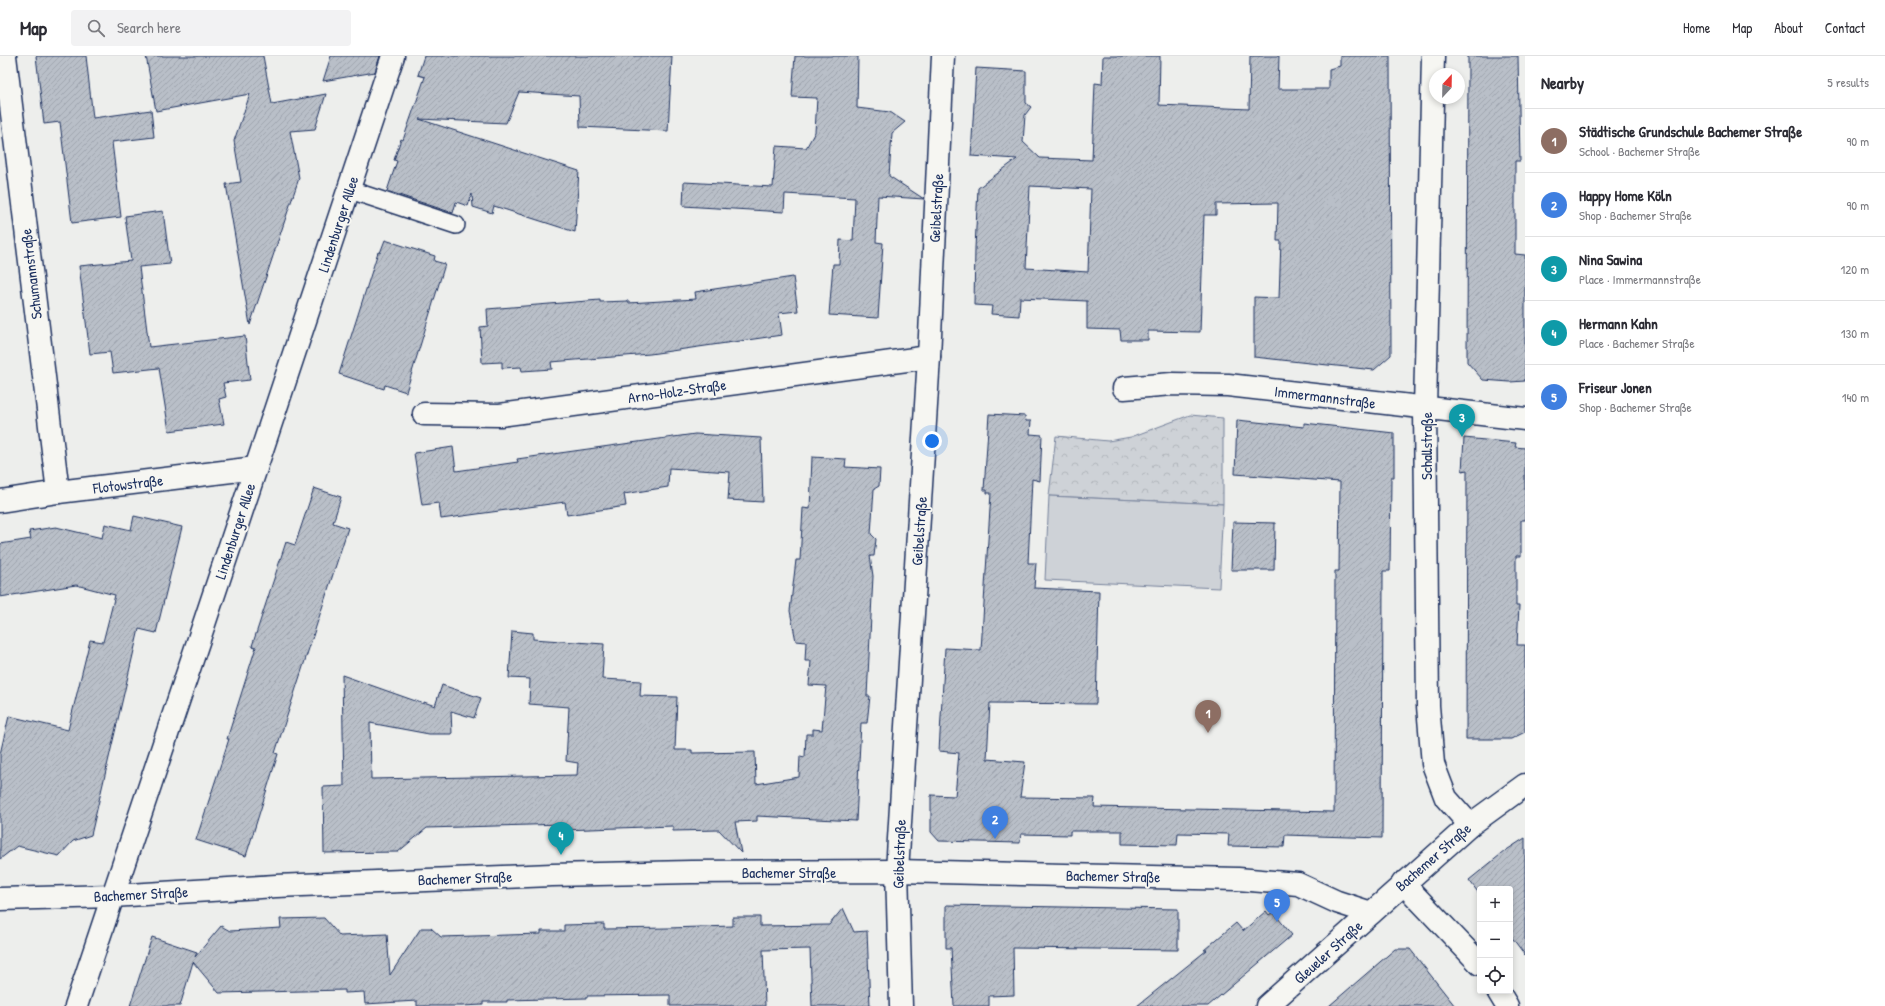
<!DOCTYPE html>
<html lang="en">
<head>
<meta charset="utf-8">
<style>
	:root { --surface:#fff; --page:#f2f2f3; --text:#2b2b33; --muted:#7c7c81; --line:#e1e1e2; --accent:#1b2f5e }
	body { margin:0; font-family:"Patrick Hand",sans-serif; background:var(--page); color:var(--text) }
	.controls { position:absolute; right:12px; bottom:12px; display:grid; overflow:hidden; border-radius:4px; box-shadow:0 2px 6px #0003 }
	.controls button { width:36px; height:36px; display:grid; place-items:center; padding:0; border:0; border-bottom:1px solid var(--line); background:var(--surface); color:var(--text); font:20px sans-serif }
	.compass { position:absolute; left:1429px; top:12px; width:36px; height:36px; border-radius:50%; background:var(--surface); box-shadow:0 2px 6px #0003; rotate:22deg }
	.you { position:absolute; left:932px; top:385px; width:14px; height:14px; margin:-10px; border:3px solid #fff; border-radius:50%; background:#1a73e8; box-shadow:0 0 0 6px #1a73e833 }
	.badge { display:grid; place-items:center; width:26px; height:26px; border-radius:50%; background:var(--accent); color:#fff; font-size:13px; font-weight:700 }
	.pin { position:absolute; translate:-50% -33px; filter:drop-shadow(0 1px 2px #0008) }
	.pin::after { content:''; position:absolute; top:21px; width:14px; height:12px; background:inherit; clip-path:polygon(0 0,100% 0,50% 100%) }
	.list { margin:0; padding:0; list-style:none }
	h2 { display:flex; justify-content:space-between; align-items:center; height:52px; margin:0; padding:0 16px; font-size:17px }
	h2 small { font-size:13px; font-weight:400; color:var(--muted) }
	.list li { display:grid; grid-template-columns:26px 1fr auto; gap:12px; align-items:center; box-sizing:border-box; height:64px; padding:0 16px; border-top:1px solid var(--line) }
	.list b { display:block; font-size:15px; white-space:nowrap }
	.list p { margin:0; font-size:13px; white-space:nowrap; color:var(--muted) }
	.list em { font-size:13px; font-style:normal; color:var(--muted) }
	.icon { flex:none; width:22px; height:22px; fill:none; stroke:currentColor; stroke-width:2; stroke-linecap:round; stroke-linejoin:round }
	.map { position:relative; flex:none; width:1525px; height:950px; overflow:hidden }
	header { display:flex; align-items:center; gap:24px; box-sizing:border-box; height:56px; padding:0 20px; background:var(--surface); border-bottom:1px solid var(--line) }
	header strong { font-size:19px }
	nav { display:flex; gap:22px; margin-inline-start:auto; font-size:14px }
	.search { width:280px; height:36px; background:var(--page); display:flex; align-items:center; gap:10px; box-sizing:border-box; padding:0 14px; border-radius:4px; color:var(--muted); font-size:15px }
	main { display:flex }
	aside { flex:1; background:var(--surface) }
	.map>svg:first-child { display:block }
	.park { fill:url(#park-crowns); stroke:#74809a }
	.pitch { fill:#ced2d7; stroke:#74809a }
	.building { fill:url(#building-hatch); stroke:#1b2f5e; fill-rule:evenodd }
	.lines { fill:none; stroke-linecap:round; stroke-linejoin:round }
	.service-casing { stroke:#1b2f5e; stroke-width:20 }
	.minor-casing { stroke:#1b2f5e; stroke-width:25 }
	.tertiary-casing { stroke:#1b2f5e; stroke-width:25 }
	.secondary-casing { stroke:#1b2f5e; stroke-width:25 }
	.service { stroke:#f6f6f2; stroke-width:17 }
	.minor { stroke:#f6f6f2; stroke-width:22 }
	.tertiary { stroke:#f6f6f2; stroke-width:22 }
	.secondary { stroke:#f6f6f2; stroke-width:22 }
	.labels { text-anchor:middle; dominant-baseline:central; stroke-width:4; stroke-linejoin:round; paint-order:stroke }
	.street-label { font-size:15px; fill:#1b2f5e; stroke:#f6f6f2 }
</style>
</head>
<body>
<header>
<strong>Map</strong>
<div class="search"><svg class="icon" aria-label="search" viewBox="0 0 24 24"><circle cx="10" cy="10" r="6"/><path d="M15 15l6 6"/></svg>Search here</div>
<nav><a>Home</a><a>Map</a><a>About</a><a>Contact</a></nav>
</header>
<main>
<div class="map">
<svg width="1525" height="950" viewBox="0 0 1525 950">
	<defs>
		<pattern id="park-crowns" width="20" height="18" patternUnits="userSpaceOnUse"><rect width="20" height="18" fill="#ced2d7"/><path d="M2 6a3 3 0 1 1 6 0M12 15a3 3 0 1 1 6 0" fill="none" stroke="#b0b5bb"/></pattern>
		<pattern id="building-hatch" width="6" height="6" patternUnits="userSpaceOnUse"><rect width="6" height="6" fill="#b9bfc8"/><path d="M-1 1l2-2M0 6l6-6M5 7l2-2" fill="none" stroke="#9ea4ae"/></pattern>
	</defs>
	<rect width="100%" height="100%" fill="#edeeec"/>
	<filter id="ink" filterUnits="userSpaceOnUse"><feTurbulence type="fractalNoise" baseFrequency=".025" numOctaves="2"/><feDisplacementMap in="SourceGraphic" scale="8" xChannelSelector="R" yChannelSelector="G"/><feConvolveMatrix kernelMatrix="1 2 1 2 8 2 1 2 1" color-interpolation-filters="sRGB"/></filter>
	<g filter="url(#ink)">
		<polygon class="park" points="1190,359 1223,362 1223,448 1049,440 1056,380 1108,385 1131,381"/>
		<polygon class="pitch" points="1049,440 1223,448 1219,532 1045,524"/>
		<g class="building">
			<polygon points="36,0 86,0 93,62 151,54 154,81 112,86 121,161 72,167 60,66 44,68"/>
			<polygon points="146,0 263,0 272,48 326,38 315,73 290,75 299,122 250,269 226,128 241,126 234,85 250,38 156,55"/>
			<polygon points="331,0 380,0 375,16 323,25"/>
			<polygon points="424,0 672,0 668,75 580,71 579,40 519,36 506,67 419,63 579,115 575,176 494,150 492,157 473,151 472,138 468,150 456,146 453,157 387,135 397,105 394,104 401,83 403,84 425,21 418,19"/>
			<polygon points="795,0 858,0 857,52 890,56 905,66 892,77 889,120 924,143 878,140 876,186 883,187 878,262 829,259 833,208 839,208 840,184 853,185 855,142 785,138 784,156 683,150 684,126 773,131 776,90 806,92 815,76 817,42 792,41"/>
			<path d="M1103,0h57l-1,49 90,4 1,-53h29l-1,33h51v-20l11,-3v-10h50l1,299 -17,15 -120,-13v-60l25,1 2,-57h-4l1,-38 -62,1v11h-12l-4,117 -52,-1v9h-27l-1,-10 -33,-1v-28l-67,-3 -1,18 -28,-2 1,-8 -18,-1 1,-57 3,-60 39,-29 -46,-3 5,-88 50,3v32l5,4 -6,8 -2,27 17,16 52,2 3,-77 7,1zM1030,130l61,3 -3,83 -62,-4z"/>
			<polygon points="1468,0 1518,0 1520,105 1515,105 1515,198 1525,199 1525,325 1510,326 1483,324 1467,306"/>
			<polygon points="163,155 170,208 139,211 149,291 245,280 250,324 223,327 226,341 219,343 224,368 169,375 159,312 113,317 110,296 90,298 79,210 131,205 125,160"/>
			<polygon points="385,184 435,200 434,205 445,208 406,336 385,329 384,333 339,318 378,196 380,197"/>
			<polygon points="793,221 798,255 779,257 782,279 650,298 551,306 552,313 522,315 521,311 502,312 502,306 482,307 480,271 488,270 487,253 600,244 600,246 628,245 628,247 696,243 695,236"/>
			<polygon points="989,358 1025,360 1026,365 1031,365 1030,378 1042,379 1040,425 1032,423 1028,507 1036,507 1034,532 1099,535 1096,648 990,647 987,703 1025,706 1020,741 1095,742 1094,751 1334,756 1335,515 1339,515 1340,426 1235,418 1237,364 1304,371 1304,367 1394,377 1394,421 1391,421 1390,515 1383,515 1382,782 1285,779 1284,791 1228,790 1229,778 1178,777 1177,789 1122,788 1122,775 1070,775 1070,779 1021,778 1020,787 939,785 931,776 931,739 955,740 959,697 939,695 945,592 981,594 991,437 987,437 987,434 984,434"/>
			<polygon points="695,378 761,382 763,446 728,444 730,416 669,412 668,431 624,438 626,450 567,459 565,446 441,463 439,447 422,449 414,397 453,391 456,415 518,406 517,403"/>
			<polygon points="1464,382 1516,387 1515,391 1525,392 1525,464 1521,464 1521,500 1516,500 1516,550 1519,550 1517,589 1525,589 1525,676 1511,683 1466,683 1467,414 1462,415"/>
			<polygon points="812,401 846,403 845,411 880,413 879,430 874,433 871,478 876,483 874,500 870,500 873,520 867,640 870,640 867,667 861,667 856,765 757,760 757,765 735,766 741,797 719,774 673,775 673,770 563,774 564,768 427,772 398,796 324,797 323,731 344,730 342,619 424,648 424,646 435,650 442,629 481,642 474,662 451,655 452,678 429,678 370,667 371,723 577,719 578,707 566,705 569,651 529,648 530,623 509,622 512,575 533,577 533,583 604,588 602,623 641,625 640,640 677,641 675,694 692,694 692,697 755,696 756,728 799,721 800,700 805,701 806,678 813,678 813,673 822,674 826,630 809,629 811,605 805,605 806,586 796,585 790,555 796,504 800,504 803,452 810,453"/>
			<polygon points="314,432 341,441 333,467 348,472 275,697 278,698 246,800 196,784 229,683 227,683 256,591 252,590 286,486 295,489"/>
			<polygon points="134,460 182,471 156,577 139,573 91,779 73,785 59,800 17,790 0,803 0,698 9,660 68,674 90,584 103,586 115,539 76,529 0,541 0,488 31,483 29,475 56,471 102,482 105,468 131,474"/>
			<polygon points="1233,466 1275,467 1274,514 1231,514"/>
			<polygon points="1525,782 1525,899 1510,879 1510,833 1480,833 1480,839 1469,824 1505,795"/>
			<polygon points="946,849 1178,853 1178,894 1013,892 1014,939 989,940 989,950 954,950 951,892 946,892"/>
			<polygon points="843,852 854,876 867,875 870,950 812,950 810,893 763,894 765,950 670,950 670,939 587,940 587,942 507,944 507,946 483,946 483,949 462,950 417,950 417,945 365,948 364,936 345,937 345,934 219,937 193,906 180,950 130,950 152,881 197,896 195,901 221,870 230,875 281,872 280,863 324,862 340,880 387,878 390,919 421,872 431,872 441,881 541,878 541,875 564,875 564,869 604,868 604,873 668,872 733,870 733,861 760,861 760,870 829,869"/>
			<polygon points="1266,855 1269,859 1273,856 1292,879 1208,950 1137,950 1207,894 1204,894 1236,867 1243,875"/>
			<polygon points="1395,893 1410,893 1455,950 1329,950"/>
		</g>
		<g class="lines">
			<g class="service-casing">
				<polyline id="service" points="350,134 456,169"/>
			</g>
			<g class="minor-casing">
				<g id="minor">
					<polyline points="5,0 58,436"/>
					<polyline points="1433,0 1425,353 1428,650 1433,708 1446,742 1470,769"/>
					<polyline points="1124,332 1172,328 1228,329 1525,363"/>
					<polyline points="424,358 500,359 929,301"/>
					<polyline points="0,445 58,436 256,412"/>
					<polyline points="1403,827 1480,908"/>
					<polyline points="1498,935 1507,950"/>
					<path d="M76,950c105,-317 214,-632 317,-950"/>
					<polyline points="901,950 897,815 929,301 943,0"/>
				</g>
			</g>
			<g class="tertiary-casing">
				<polyline id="tertiary" points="0,843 112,840 276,830 552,819 691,816 897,815 1238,823 1298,828 1337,846 1371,857"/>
			</g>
			<g class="secondary-casing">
				<polyline id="secondary" points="1267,950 1470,769 1525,729"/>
			</g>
			<use href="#service" class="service"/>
			<use href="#minor" class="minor"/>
			<use href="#tertiary" class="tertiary"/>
			<use href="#secondary" class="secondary"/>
		</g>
	</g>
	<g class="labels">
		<g class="street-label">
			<text transform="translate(936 152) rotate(-87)">Geibelstraße</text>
			<text transform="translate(338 168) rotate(-72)">Lindenburger Allee</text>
			<text transform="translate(31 218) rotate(-97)">Schumannstraße</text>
			<text transform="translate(677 335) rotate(-8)">Arno-Holz-Straße</text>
			<text transform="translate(1325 341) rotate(7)">Immermannstraße</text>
			<text transform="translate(1426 390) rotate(-90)">Schallstraße</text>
			<text transform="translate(128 428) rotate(-7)">Flotowstraße</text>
			<text transform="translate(235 475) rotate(-72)">Lindenburger Allee</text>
			<text transform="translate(919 475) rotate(-86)">Geibelstraße</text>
			<text transform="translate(899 798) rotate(-88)">Geibelstraße</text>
			<text transform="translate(1433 801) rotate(-41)">Bachemer Straße</text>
			<text x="789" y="816">Bachemer Straße</text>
			<text transform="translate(1113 820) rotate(1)">Bachemer Straße</text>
			<text transform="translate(465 822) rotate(-2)">Bachemer Straße</text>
			<text transform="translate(141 838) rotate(-3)">Bachemer Straße</text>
			<text transform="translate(1328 896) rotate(-42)">Gleueler Straße</text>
		</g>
	</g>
</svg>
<div class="controls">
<button>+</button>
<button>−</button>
<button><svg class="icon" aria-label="locate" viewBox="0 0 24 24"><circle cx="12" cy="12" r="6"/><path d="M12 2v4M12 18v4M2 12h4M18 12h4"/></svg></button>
</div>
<svg class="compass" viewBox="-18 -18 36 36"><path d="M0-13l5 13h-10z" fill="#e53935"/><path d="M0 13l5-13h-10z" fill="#7c7c81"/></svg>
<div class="you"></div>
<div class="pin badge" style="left:1208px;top:677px;background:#8d6e63">1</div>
<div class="pin badge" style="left:995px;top:783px;background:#3f7fe0">2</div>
<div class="pin badge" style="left:1462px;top:381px;background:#0f9aa8">3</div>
<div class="pin badge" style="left:561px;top:799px;background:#0f9aa8">4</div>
<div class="pin badge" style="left:1277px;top:866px;background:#3f7fe0">5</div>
</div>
<aside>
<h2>Nearby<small>5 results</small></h2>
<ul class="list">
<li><span class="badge" style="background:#8d6e63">1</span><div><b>Städtische Grundschule Bachemer Straße</b><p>School · Bachemer Straße</p></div><em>90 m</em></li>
<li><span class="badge" style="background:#3f7fe0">2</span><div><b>Happy Home Köln</b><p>Shop · Bachemer Straße</p></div><em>90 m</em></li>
<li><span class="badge" style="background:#0f9aa8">3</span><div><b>Nina Sawina</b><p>Place · Immermannstraße</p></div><em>120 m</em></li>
<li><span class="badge" style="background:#0f9aa8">4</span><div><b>Hermann Kahn</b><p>Place · Bachemer Straße</p></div><em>130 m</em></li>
<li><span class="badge" style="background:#3f7fe0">5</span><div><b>Friseur Jonen</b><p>Shop · Bachemer Straße</p></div><em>140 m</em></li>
</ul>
</aside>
</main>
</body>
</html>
